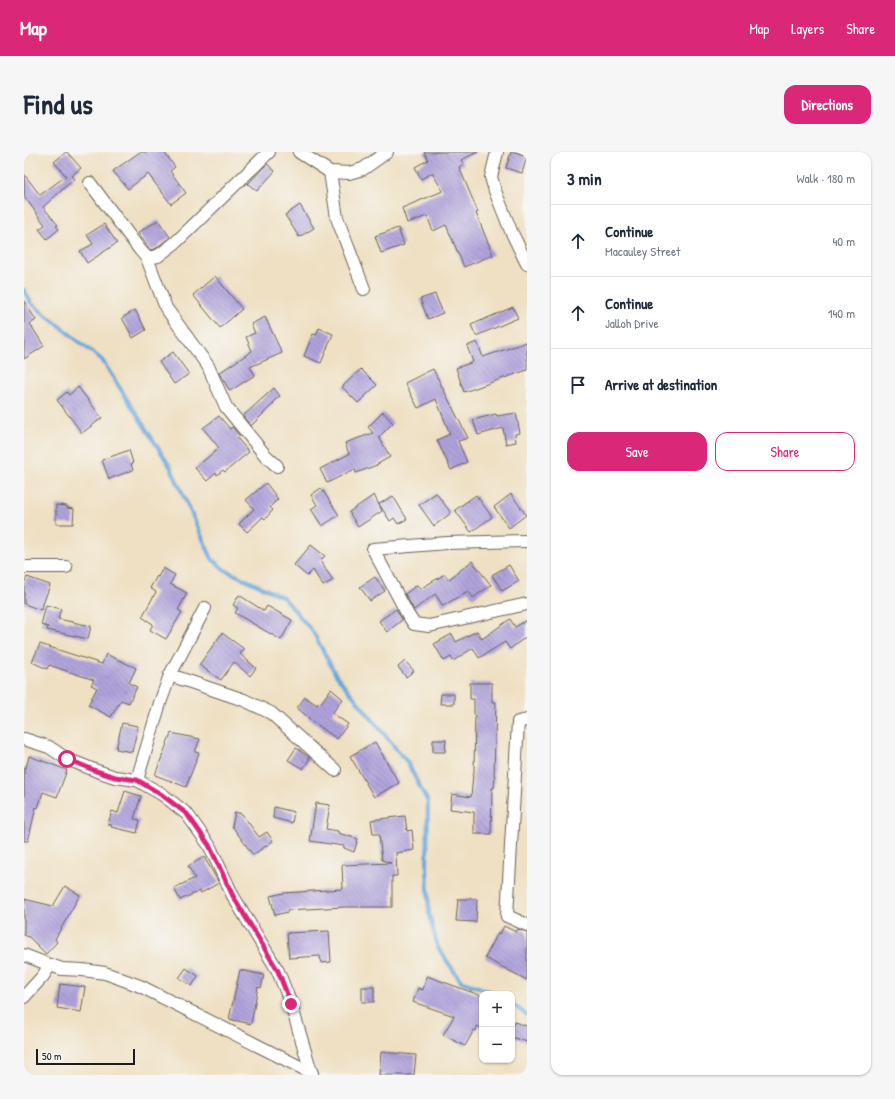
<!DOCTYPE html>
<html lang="en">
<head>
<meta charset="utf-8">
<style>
	:root { --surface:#fff; --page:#f6f6f7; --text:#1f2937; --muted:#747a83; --line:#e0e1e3; --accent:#db2777 }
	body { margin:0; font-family:"Patrick Hand",sans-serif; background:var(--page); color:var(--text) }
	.controls { position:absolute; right:12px; bottom:12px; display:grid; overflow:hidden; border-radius:8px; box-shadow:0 1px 3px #0004 }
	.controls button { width:36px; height:36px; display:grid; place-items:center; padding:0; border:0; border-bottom:1px solid var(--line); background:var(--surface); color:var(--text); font:20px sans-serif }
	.scale { position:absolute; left:12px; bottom:10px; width:99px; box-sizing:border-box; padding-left:4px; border:2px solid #1c1c1c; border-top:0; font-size:11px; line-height:14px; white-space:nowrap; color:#1c1c1c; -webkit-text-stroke:3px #f6f6f2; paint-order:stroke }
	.stop { position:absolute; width:12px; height:12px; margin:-9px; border:3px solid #db2777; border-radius:50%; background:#fff }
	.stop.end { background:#db2777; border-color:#fff; box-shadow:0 1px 4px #0008 }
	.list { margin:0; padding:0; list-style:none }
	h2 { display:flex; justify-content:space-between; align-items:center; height:52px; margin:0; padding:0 16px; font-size:17px }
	h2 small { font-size:13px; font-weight:400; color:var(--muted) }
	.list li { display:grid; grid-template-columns:26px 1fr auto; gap:12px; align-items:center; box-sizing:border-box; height:72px; padding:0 16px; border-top:1px solid var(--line) }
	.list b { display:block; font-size:15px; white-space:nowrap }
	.list p { margin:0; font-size:13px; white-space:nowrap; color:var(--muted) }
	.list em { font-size:13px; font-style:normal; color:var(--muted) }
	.actions { display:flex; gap:8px; padding:12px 16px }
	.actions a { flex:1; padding:9px 0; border:1px solid var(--accent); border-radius:12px; text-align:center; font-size:14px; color:var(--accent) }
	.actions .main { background:var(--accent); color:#fff }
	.icon { flex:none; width:22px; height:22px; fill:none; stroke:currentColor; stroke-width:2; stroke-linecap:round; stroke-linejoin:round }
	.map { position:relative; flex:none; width:503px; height:923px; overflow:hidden; border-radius:12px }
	header { display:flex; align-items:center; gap:24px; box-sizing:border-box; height:56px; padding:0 20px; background:var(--accent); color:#fff }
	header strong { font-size:19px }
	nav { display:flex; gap:22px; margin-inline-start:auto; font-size:14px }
	.intro { display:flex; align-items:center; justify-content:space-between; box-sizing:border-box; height:96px; padding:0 24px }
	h1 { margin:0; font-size:28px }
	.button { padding:10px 18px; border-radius:12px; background:var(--accent); color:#fff; font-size:14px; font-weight:700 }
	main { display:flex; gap:24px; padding:0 24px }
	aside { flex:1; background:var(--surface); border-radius:12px; box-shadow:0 1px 3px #0004 }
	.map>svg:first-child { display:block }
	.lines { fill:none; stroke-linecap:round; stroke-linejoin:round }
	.stream { stroke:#68a5d9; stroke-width:4 }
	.building { fill:url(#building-back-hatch) }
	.minor-casing { stroke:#666156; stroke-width:14 }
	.minor { stroke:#fff; stroke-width:12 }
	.route { stroke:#db2777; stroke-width:5 }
</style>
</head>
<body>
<header>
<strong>Map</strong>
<nav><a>Map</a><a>Layers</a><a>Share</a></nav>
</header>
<div class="intro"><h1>Find us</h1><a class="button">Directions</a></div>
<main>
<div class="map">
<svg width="503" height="923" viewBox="0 0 503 923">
	<defs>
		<pattern id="building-back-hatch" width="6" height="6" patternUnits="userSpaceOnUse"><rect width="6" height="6" fill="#b0a3dc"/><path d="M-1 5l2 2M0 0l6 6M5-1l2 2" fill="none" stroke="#8e84b2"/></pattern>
	</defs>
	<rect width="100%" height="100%" fill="#f6f6f2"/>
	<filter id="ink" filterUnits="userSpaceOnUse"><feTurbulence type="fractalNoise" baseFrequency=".025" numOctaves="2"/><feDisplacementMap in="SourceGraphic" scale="8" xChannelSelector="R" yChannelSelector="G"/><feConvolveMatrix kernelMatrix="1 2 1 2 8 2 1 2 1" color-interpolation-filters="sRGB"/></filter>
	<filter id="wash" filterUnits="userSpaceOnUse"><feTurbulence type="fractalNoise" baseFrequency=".012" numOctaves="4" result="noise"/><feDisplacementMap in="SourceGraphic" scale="16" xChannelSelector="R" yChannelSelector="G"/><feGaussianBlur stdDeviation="0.9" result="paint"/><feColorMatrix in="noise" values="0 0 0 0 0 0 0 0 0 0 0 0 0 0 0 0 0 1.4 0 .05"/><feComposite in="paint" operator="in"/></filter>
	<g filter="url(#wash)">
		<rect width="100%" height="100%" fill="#efe0c3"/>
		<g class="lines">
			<g class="stream">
				<polyline points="0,138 7,151 78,208 147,316 188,407 201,418 259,445 289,480 312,523 383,610 404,650 403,714 405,762 414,796 437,829 473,842"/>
				<polyline points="488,852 503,863"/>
			</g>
		</g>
		<g id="blocks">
			<g class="building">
				<polygon points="42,0 43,0 57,16 47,24 50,27 19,55 34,73 32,74 35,77 23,87 15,77 21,73 0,44 0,22 16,43 42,24 30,10"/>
				<polygon points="116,0 140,0 151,15 146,19 162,41 147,52 124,22 104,37 89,19"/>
				<polygon points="400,0 454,0 437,8 440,12 435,15 454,60 452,61 469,103 440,115 422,73 409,79 403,64 383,71 378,56 419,39 408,21 397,27 391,15 404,8"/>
				<polygon points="487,0 491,0 503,4 498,21 482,16"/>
				<polygon points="243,12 251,19 233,39 224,32"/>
				<polygon points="276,53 290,76 275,85 261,63"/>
				<polygon points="134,68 146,85 131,97 126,98 114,81"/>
				<polygon points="80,72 93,91 63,111 56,99 69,92 63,83"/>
				<polygon points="374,76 380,93 357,101 351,84"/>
				<polygon points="191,124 218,157 196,176 169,143"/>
				<polygon points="411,142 419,161 404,167 396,147"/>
				<polygon points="0,149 12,168 6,172 20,194 0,207"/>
				<polygon points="489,155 494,166 452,184 447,173"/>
				<polygon points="111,158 122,178 109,186 98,166"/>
				<polygon points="241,165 258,201 226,215 231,223 206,239 195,221 228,199 222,185 231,181 227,172"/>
				<polygon points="295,176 309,182 297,211 280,204 289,182 292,183"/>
				<polygon points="453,190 459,205 503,190 503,218 440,240 432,216 449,210 443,194"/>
				<polygon points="149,200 165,222 150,232 135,210"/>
				<polygon points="337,217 353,233 334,251 318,235"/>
				<polygon points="409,217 444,286 434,289 443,310 427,318 413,288 426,282 412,247 394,256 381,231"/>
				<polygon points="54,235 78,266 58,281 33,248 43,240 45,243"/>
				<polygon points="250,236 256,244 249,250 250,251 227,274 219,264"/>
				<polygon points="359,260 369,271 355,285 366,305 352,313 353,313 332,321 331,317 303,331 296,317 325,302 321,291 349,281 344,275"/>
				<polygon points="492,261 496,281 491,282 492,290 482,292 479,276 454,283 449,268 472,262 473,264"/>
				<polygon points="195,264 206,277 208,275 216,284 213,286 225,300 201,320 199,318 193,323 192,321 183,329 171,316 195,296 179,276"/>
				<polygon points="105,298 109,311 107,312 109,318 85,327 78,308"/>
				<polygon points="242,331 254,347 246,355 249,358 241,367 239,365 223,380 215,372 230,357 222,348"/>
				<polygon points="297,336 315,363 298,374 287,357 293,353 287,343"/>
				<polygon points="412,341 427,361 410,374 395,353"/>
				<polygon points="487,342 502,363 485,376 470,355"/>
				<polygon points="350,343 358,359 334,375 325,360"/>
				<polygon points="452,343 468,365 447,380 431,358"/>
				<polygon points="369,344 383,367 374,372 370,366 366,369 355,352"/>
				<polygon points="32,353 43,354 43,356 50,357 49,372 32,372"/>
				<polygon points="287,393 301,404 296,409 309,428 299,434 289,418 283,424 270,413"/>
				<polygon points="448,409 467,433 449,446 444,439 419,454 411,442 390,458 381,442 393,433 396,437 421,422 424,428"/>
				<polygon points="485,413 495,429 478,439 468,423"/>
				<polygon points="139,416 151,423 146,432 163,441 154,458 158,460 142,487 126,478 129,472 118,465 132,440 126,436 133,424 134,425"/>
				<polygon points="3,425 26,433 17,458 0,452 0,431"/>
				<polygon points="351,425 361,439 346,449 336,435"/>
				<polygon points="215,443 240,459 243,454 268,468 257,488 211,461 214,456 209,453"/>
				<polygon points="22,453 37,457 34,467 67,474 64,487 23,478 24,475 17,473"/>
				<polygon points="372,457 378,468 363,480 355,469"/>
				<polygon points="486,467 491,475 503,468 503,484 486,497 481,490 455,506 449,496 429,509 427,505 420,509 410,492 428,482 432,490 453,479 458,487"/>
				<polygon points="198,481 220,497 216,502 232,516 226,524 210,510 197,528 175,513"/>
				<polygon points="16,492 78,512 82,502 112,516 105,531 113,535 105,551 97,548 87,565 64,553 73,536 67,533 70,528 25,513 23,517 8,510"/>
				<polygon points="381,509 390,519 382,525 374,515"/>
				<polygon points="446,531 468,531 468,550 472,550 470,624 471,624 470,636 468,636 467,682 450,682 450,660 426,657 428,642 447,645 449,622 450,622 451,563 450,563 450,547 446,547"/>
				<polygon points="307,537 319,547 308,561 324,572 313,587 284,566 284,565 273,556 281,545 293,553 294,551 296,552"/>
				<polygon points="417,542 430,542 430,552 416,552"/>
				<polygon points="98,571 114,574 108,600 92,597"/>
				<polygon points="147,581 176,587 171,600 175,601 162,635 131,623"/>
				<polygon points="409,588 422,588 421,600 409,600"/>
				<polygon points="351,590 375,631 350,645 326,604"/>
				<polygon points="272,596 286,606 279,617 264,608"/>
				<polygon points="5,604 43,618 33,645 19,640 14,656 12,655 4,689 0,689 0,615 2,616"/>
				<polygon points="101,639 117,644 110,667 116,668 113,681 87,675 88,673 84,672 88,659 94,661"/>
				<polygon points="292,651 306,653 302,677 314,679 314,681 334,687 330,700 320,696 320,694 286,689"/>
				<polygon points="250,655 270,660 268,671 249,666"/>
				<polygon points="211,660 218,662 235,685 243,680 249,689 229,703 208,674"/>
				<polygon points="381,664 383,679 388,678 390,698 372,701 373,724 368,724 368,755 321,755 263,758 264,760 251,763 246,744 260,741 319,737 318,713 367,711 358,708 355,682 349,682 347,668"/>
				<polygon points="180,705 195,731 177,741 176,739 156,748 150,736 171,726 164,714"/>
				<polygon points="41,734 56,743 31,787 33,790 22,802 5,785 0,783 0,747 29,754"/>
				<polygon points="434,747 453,747 452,770 432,769"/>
				<polygon points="480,774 492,780 494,777 503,780 503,828 461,806 474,781 476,782"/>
				<polygon points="305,779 307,810 297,811 296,804 265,806 263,781"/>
				<polygon points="162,816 174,824 168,834 155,826"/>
				<polygon points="216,818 240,823 237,836 234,835 227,872 205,867"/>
				<polygon points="403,824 458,844 458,876 453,874 452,879 450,878 441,894 419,883 430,864 389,850 394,836 399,838"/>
				<polygon points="36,832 61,835 57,860 33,856"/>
				<rect x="338" y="835" width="12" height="15"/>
				<polygon points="490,870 503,874 503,890 488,885 488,875"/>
				<polygon points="357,900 392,903 390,923 355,923"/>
			</g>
		</g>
	</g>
	<g filter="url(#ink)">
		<use href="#blocks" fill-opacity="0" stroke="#666156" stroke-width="1"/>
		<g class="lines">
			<g class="minor-casing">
				<g id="minor">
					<polyline points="275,0 306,20 325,21 339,17 363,0"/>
					<polyline points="473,0 467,25 471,39 487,79 503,112"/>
					<polyline points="306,20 313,66 340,137"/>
					<polyline points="66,31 116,98 123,106 134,104 151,91 245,0"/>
					<polyline points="123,106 142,156 184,214 202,255 241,303 253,314"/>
					<polyline points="503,389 423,391 349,397 384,463 390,472 405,474 503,452"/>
					<polyline points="0,415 42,415"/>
					<polyline points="146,523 220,548 247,561 311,618"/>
					<polyline points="503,568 494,570 483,764 503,773"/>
					<polyline points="0,587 25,595 43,607 73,619 91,625 113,628 139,643 163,662 185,693 209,744 254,819 267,852 288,923"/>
					<polyline points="113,628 136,551 146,523 181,456"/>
					<polyline points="0,803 26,813 38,817 59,818 81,821 116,834 288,921"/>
					<polyline points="0,845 19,824 26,813"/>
				</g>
			</g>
			<use href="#minor" class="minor"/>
		</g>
	</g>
	<g class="lines" filter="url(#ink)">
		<polyline class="route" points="43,607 72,619 91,625 113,628 138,643 163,662 185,693 209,744 254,819 267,852"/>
	</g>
</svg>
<div class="controls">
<button>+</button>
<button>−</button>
</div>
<div class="scale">50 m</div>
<div class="stop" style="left:43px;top:607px"></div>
<div class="stop end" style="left:267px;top:852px"></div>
</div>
<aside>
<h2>3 min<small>Walk · 180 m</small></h2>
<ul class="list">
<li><svg class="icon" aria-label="ahead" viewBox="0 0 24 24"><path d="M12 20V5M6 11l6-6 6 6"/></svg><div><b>Continue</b><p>Macauley Street</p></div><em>40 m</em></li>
<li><svg class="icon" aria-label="ahead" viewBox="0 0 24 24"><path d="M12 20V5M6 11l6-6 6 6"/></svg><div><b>Continue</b><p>Jalloh Drive</p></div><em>140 m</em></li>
<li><svg class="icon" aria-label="arrive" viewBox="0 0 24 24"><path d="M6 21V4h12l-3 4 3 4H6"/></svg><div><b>Arrive at destination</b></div></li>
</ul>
<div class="actions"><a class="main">Save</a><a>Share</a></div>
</aside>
</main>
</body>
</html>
